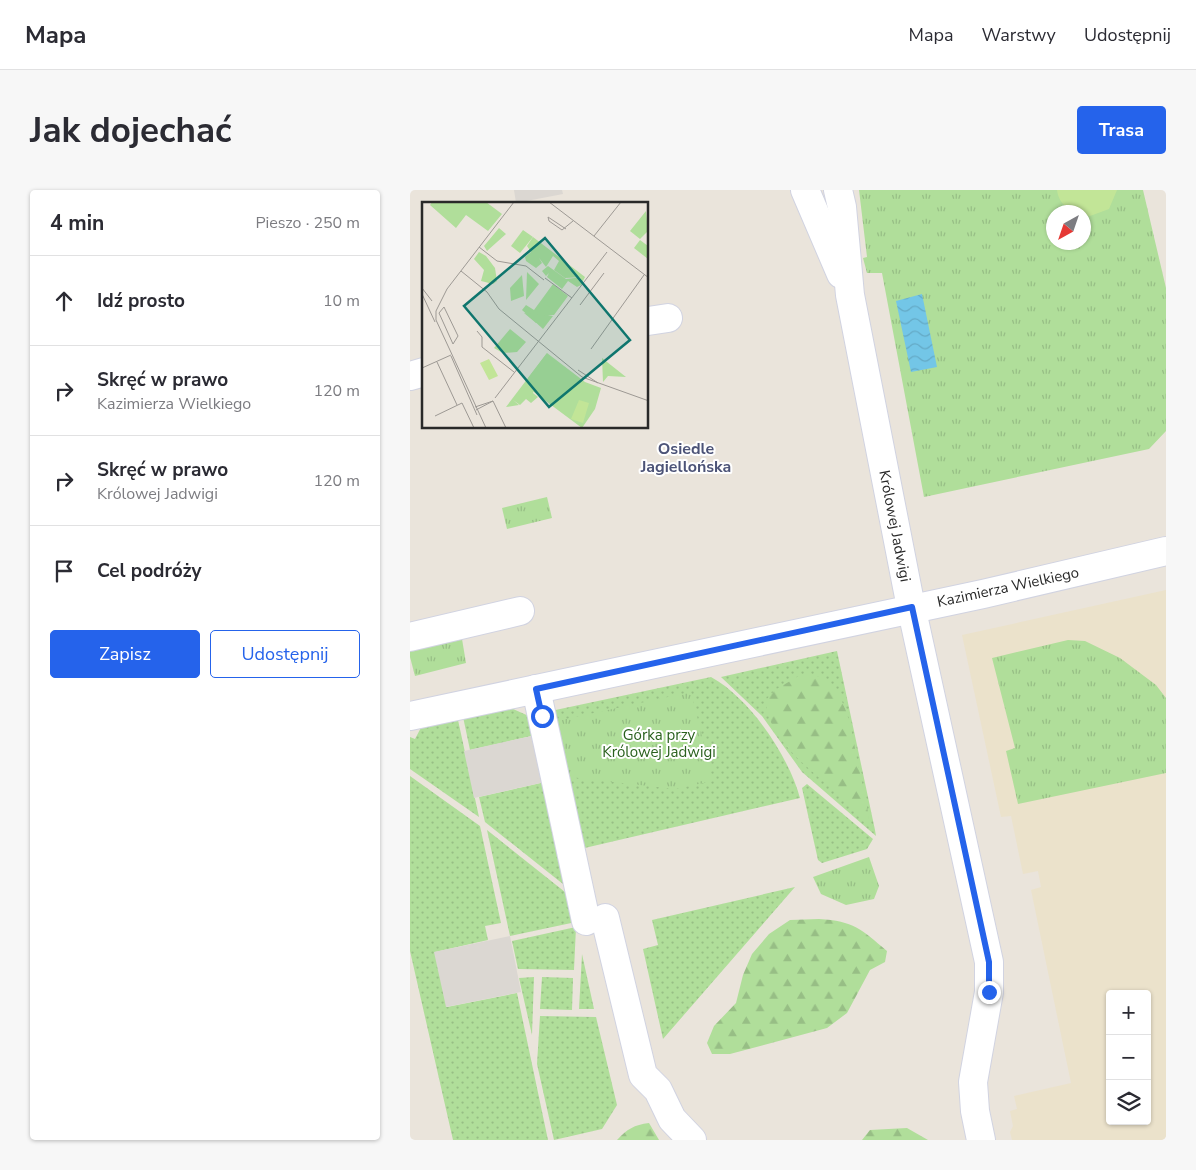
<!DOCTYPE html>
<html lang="pl">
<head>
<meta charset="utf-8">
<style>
	:root { --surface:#fff; --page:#f7f7f7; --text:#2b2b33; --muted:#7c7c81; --line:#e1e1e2; --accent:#2563eb }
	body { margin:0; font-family:"Nunito Sans",sans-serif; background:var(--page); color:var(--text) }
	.controls { position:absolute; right:15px; bottom:15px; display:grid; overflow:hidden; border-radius:5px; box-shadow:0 1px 4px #0004 }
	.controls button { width:45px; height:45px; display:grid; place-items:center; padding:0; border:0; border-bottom:1px solid var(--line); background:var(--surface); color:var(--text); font:25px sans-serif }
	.compass { position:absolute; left:636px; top:15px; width:45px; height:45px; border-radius:50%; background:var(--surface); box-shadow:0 1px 4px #0004; rotate:220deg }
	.stop { position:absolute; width:15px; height:15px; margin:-11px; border:4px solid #2563eb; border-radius:50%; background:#fff }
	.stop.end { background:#2563eb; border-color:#fff; box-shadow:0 1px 5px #0008 }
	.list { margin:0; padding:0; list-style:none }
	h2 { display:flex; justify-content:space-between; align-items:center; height:65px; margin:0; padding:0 20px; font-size:21px }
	h2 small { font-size:16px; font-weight:400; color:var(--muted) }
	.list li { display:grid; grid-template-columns:32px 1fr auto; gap:15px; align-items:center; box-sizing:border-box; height:90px; padding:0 20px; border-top:1px solid var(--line) }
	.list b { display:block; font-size:19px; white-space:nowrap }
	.list p { margin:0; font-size:16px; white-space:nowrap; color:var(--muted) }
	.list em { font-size:16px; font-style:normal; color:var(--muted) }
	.actions { display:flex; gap:10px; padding:15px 20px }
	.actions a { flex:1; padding:11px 0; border:1px solid var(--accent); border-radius:5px; text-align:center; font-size:18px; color:var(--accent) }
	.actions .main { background:var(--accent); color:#fff }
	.icon { flex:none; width:28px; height:28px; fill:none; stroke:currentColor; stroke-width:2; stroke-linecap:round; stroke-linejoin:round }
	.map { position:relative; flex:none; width:756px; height:950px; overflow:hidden; border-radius:5px }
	header { display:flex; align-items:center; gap:30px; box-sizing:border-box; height:70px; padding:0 25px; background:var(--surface); border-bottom:1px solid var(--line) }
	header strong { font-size:24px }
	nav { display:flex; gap:28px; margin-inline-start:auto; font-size:18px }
	.intro { display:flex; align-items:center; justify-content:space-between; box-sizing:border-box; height:120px; padding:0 30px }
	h1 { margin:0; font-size:35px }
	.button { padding:12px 22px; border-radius:5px; background:var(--accent); color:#fff; font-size:18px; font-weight:700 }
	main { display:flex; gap:30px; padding:0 30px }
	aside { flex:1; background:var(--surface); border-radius:5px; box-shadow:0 1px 4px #0004 }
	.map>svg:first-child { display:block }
	.education { fill:#ebe2cb; fill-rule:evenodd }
	.grass { fill:url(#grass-dots) }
	.forest { fill:url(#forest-firs) }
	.park { fill:url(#park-tufts); fill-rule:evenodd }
	.pitch { fill:#c2e597 }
	.plaza { fill:#dbd7d2 }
	.water { fill:url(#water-waves) }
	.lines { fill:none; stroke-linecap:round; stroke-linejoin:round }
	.minor-casing { stroke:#d1d3e1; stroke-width:30 }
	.minor { stroke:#fff; stroke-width:28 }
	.route { stroke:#2563eb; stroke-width:6 }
	.labels { text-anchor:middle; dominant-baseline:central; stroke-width:4; stroke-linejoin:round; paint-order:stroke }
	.street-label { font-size:15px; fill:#292929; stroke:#fff }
	.park-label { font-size:15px; fill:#2a611e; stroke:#fff }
	.neighbourhood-label { font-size:16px; font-weight:bold; fill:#4c5377; stroke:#fff }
	.inset-road { fill:none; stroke:#9d9994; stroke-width:1 }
	.view { fill:#0f766e; fill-opacity:0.15; stroke:#0f766e; stroke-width:2.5 }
	.inset-edge { fill:none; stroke:#292929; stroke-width:2.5 }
</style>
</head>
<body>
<header>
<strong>Mapa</strong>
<nav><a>Mapa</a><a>Warstwy</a><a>Udostępnij</a></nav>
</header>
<div class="intro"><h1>Jak dojechać</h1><a class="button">Trasa</a></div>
<main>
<aside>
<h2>4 min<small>Pieszo · 250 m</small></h2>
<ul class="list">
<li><svg class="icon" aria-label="ahead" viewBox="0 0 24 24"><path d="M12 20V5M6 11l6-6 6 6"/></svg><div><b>Idź prosto</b></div><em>10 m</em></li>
<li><svg class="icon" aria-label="right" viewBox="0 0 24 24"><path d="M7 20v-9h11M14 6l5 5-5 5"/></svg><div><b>Skręć w prawo</b><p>Kazimierza Wielkiego</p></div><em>120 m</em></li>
<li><svg class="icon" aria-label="right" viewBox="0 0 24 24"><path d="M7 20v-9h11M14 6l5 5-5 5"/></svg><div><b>Skręć w prawo</b><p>Królowej Jadwigi</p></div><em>120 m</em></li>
<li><svg class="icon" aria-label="arrive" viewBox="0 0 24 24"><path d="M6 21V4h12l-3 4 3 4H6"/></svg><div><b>Cel podróży</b></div></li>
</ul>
<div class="actions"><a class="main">Zapisz</a><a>Udostępnij</a></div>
</aside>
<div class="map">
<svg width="756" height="950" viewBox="0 0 756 950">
	<defs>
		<pattern id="grass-dots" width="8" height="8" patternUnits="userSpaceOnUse" patternTransform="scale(1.25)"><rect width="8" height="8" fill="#b0de9a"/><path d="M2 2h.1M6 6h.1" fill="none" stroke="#97be85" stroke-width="1.8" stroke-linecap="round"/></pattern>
		<pattern id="forest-firs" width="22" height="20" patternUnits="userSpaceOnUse" patternTransform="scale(1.25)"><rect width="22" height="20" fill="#b0de9a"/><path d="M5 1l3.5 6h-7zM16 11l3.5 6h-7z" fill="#97be85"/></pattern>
		<pattern id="park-tufts" width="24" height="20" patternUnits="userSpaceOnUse" patternTransform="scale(1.25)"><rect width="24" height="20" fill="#b0de9a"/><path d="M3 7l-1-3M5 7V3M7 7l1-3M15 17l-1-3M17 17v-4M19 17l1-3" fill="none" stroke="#97be85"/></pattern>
		<pattern id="water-waves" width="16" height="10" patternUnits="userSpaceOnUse" patternTransform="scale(1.25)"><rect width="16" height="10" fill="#73c6e7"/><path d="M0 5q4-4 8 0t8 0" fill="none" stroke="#64aac6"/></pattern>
	</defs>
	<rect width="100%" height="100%" fill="#eae4db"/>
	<path class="education" d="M756,400v550h-154l-2,-8 3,-6 -3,-15 7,-2 -3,-13 57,-13 -40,-193 10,-3 -3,-16 -15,3 -12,-58 -10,1 -39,-182zM700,804h37v127h-37z"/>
	<g class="grass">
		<polygon points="427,461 465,640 466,646 392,582 352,526 311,487"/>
		<path d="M301,487c39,21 78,80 89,121l-224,52 -30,-138z"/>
		<polygon points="92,514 121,527 126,545 60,560 52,522"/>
		<polygon points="36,526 48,530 69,627 0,579 0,547 5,549 15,530"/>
		<polygon points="0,586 70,636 91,733 75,736 78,750 25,762 37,817 107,803 138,950 43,950 0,761"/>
		<polygon points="135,592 158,698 75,632 69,607"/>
		<polygon points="397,594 463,649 457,659 412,673 408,670 392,598"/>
		<polygon points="77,640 160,706 166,732 100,746"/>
		<polygon points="385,697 253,849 233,759 248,755 242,730"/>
		<polygon points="166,737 164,780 108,779 102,751"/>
		<polygon points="172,764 184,819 169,819"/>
		<polygon points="124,787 122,845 109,788"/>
		<polygon points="132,787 163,788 162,820 130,819"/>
		<polygon points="130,826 186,827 207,915 192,939 144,950 127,874"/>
	</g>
	<g class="forest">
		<path d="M392,484c44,-2 50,58 56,90 4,18 8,36 11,54l-2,7c-8,-8 -14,-18 -22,-26 -29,-25 -78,-58 -79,-99l9,-10z"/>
		<path d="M409,729c35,2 42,10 68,32l-2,11 -15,8 -23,43 -20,15 -97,26h-18l-5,-11 7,-17 22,-23 7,-28 9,-21 17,-20 21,-14z"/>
		<path d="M239,933l10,17h-42c10,-11 17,-15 32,-17z"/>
		<polygon points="497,938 518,950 452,950 460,940"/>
	</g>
	<g class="park">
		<path d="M449,0h284l23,98v143l-17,18 -225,48 -42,-224h-15l-4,-15 4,-1zM644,22h30v30h-30z"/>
		<polygon points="137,307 142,328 97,339 92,318"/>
		<polygon points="51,443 56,473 5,486 0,467 0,452"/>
		<polygon points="658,450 675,451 710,468 746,495 756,508 756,583 608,614 596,561 605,558 582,468"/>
		<polygon points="281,502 303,591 265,599 160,587 147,531"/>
		<polygon points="459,667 469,696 464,709 436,715 411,704 403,687"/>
	</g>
	<path class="pitch" d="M647,0h60l-8,19 -19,7 -6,-1v-3c-14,0 -25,-7 -27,-22z"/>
	<g class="plaza">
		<polygon points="104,0 152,0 153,4 106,13"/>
		<polygon points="126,545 135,592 64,608 54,561"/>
		<polygon points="100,746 111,802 36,817 24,762"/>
	</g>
	<polygon class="water" points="512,104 527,177 501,182 486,111"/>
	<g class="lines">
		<g class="minor-casing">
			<g id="minor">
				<polyline points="395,0 431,84"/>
				<polyline points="428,0 432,17 440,105 499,407 579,772 579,802 563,892 565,921 571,950"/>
				<polyline points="238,131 258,128"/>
				<polyline points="0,186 14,182"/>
				<polyline points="0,447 110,421"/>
				<polyline points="126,499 176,731"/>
				<polyline points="0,526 573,404 756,361"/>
				<polyline points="195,728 233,885 248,900 262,929 282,950"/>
			</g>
		</g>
		<use href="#minor" class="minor"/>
	</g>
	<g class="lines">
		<polyline class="route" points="132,526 126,499 502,417 579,772 579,802"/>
	</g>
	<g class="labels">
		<g class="street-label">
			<text transform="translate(485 336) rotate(79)">Królowej Jadwigi</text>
			<text transform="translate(598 397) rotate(-12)">Kazimierza Wielkiego</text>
		</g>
		<g class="park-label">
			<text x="249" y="545">Górka przy<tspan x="249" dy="17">Królowej Jadwigi</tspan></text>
		</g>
		<g class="neighbourhood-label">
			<text x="276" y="259">Osiedle<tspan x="276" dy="18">Jagiellońska</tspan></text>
		</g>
	</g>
	<g transform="translate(12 12)">
		<rect width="226" height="226" fill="#eae4db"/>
		<path d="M224,9l2,20 -8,8 -10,-8zM111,35l52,40 -4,8 -4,2 -9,-6 -6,8 -15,-12 2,-4 -3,3 -4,-5 6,-5 18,13 17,-2 -18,1 -11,-8 5,-9 -6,-5 -7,11 -7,-9 3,5 -6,5 -10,-7 -1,-4 6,-5 -4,-6zM105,70l12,12 -13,16zM131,82l15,12 -14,19h-6l5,1 -10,13 -21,-19 4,-5 8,5zM125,151l-14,40 5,4 -7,6 -5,-4 -6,6 -7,-5 6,5 -13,2zM180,156l24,19 -18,-1 -5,6z" fill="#b0de9a"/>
		<path d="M10,0h54l16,12 -14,17 -22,-16 -10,13 -26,-23zM77,26l7,6 -19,17 -3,-5zM101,28l10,7 -13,16 -9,-7zM218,38l8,6v13l-14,-11zM57,50l7,4 9,12 2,13 -4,3 -12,-3 3,-11 -10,-11zM100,73l2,21 -13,5 -1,-13zM102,111l21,3v7h-9z" fill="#b0de9a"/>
		<path d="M138,90l7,4 -12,15 -10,-7zM88,127l16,13 -9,10 -14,1 -9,-5zM125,151l38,29 16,6 -6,21 -13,19 -55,-41 1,-9z" fill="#b0de9a"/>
		<path d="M67,157l9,17 -9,4 -9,-17zM157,198l10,3 -6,20 -12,-4z" fill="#c2e597"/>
		<path class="inset-road" d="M127,0l100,76M126,15l1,4 13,9 11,-9M126,15l18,12M172,34l27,-34M57,45l18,14 29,5 18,14M39,69l26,21 12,17 83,68 67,24M123,76l27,20M0,86l10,13M25,87l-11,22v9l50,108M25,87l67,-87M0,92l13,28M158,103l24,-32M22,105l14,29 -5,8 -14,-31zM55,129l5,6v10l32,25M169,147l53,-74M29,154l26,59M15,160l20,43M0,166l29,-13M156,168l20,13M73,196l112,-146M71,199l13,27M53,205l18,-6M54,208l17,-9M13,214l27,-13 12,25"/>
		<path class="view" d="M123,36l85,102 -81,67 -85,-101z"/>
		<rect width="226" height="226" class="inset-edge"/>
	</g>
</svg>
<div class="controls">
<button>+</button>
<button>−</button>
<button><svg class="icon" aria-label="layers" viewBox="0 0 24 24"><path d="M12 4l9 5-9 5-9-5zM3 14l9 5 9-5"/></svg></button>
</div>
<svg class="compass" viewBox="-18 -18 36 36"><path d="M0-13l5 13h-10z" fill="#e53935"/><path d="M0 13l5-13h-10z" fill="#7c7c81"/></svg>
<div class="stop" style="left:132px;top:526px"></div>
<div class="stop end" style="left:579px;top:802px"></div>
</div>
</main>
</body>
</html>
